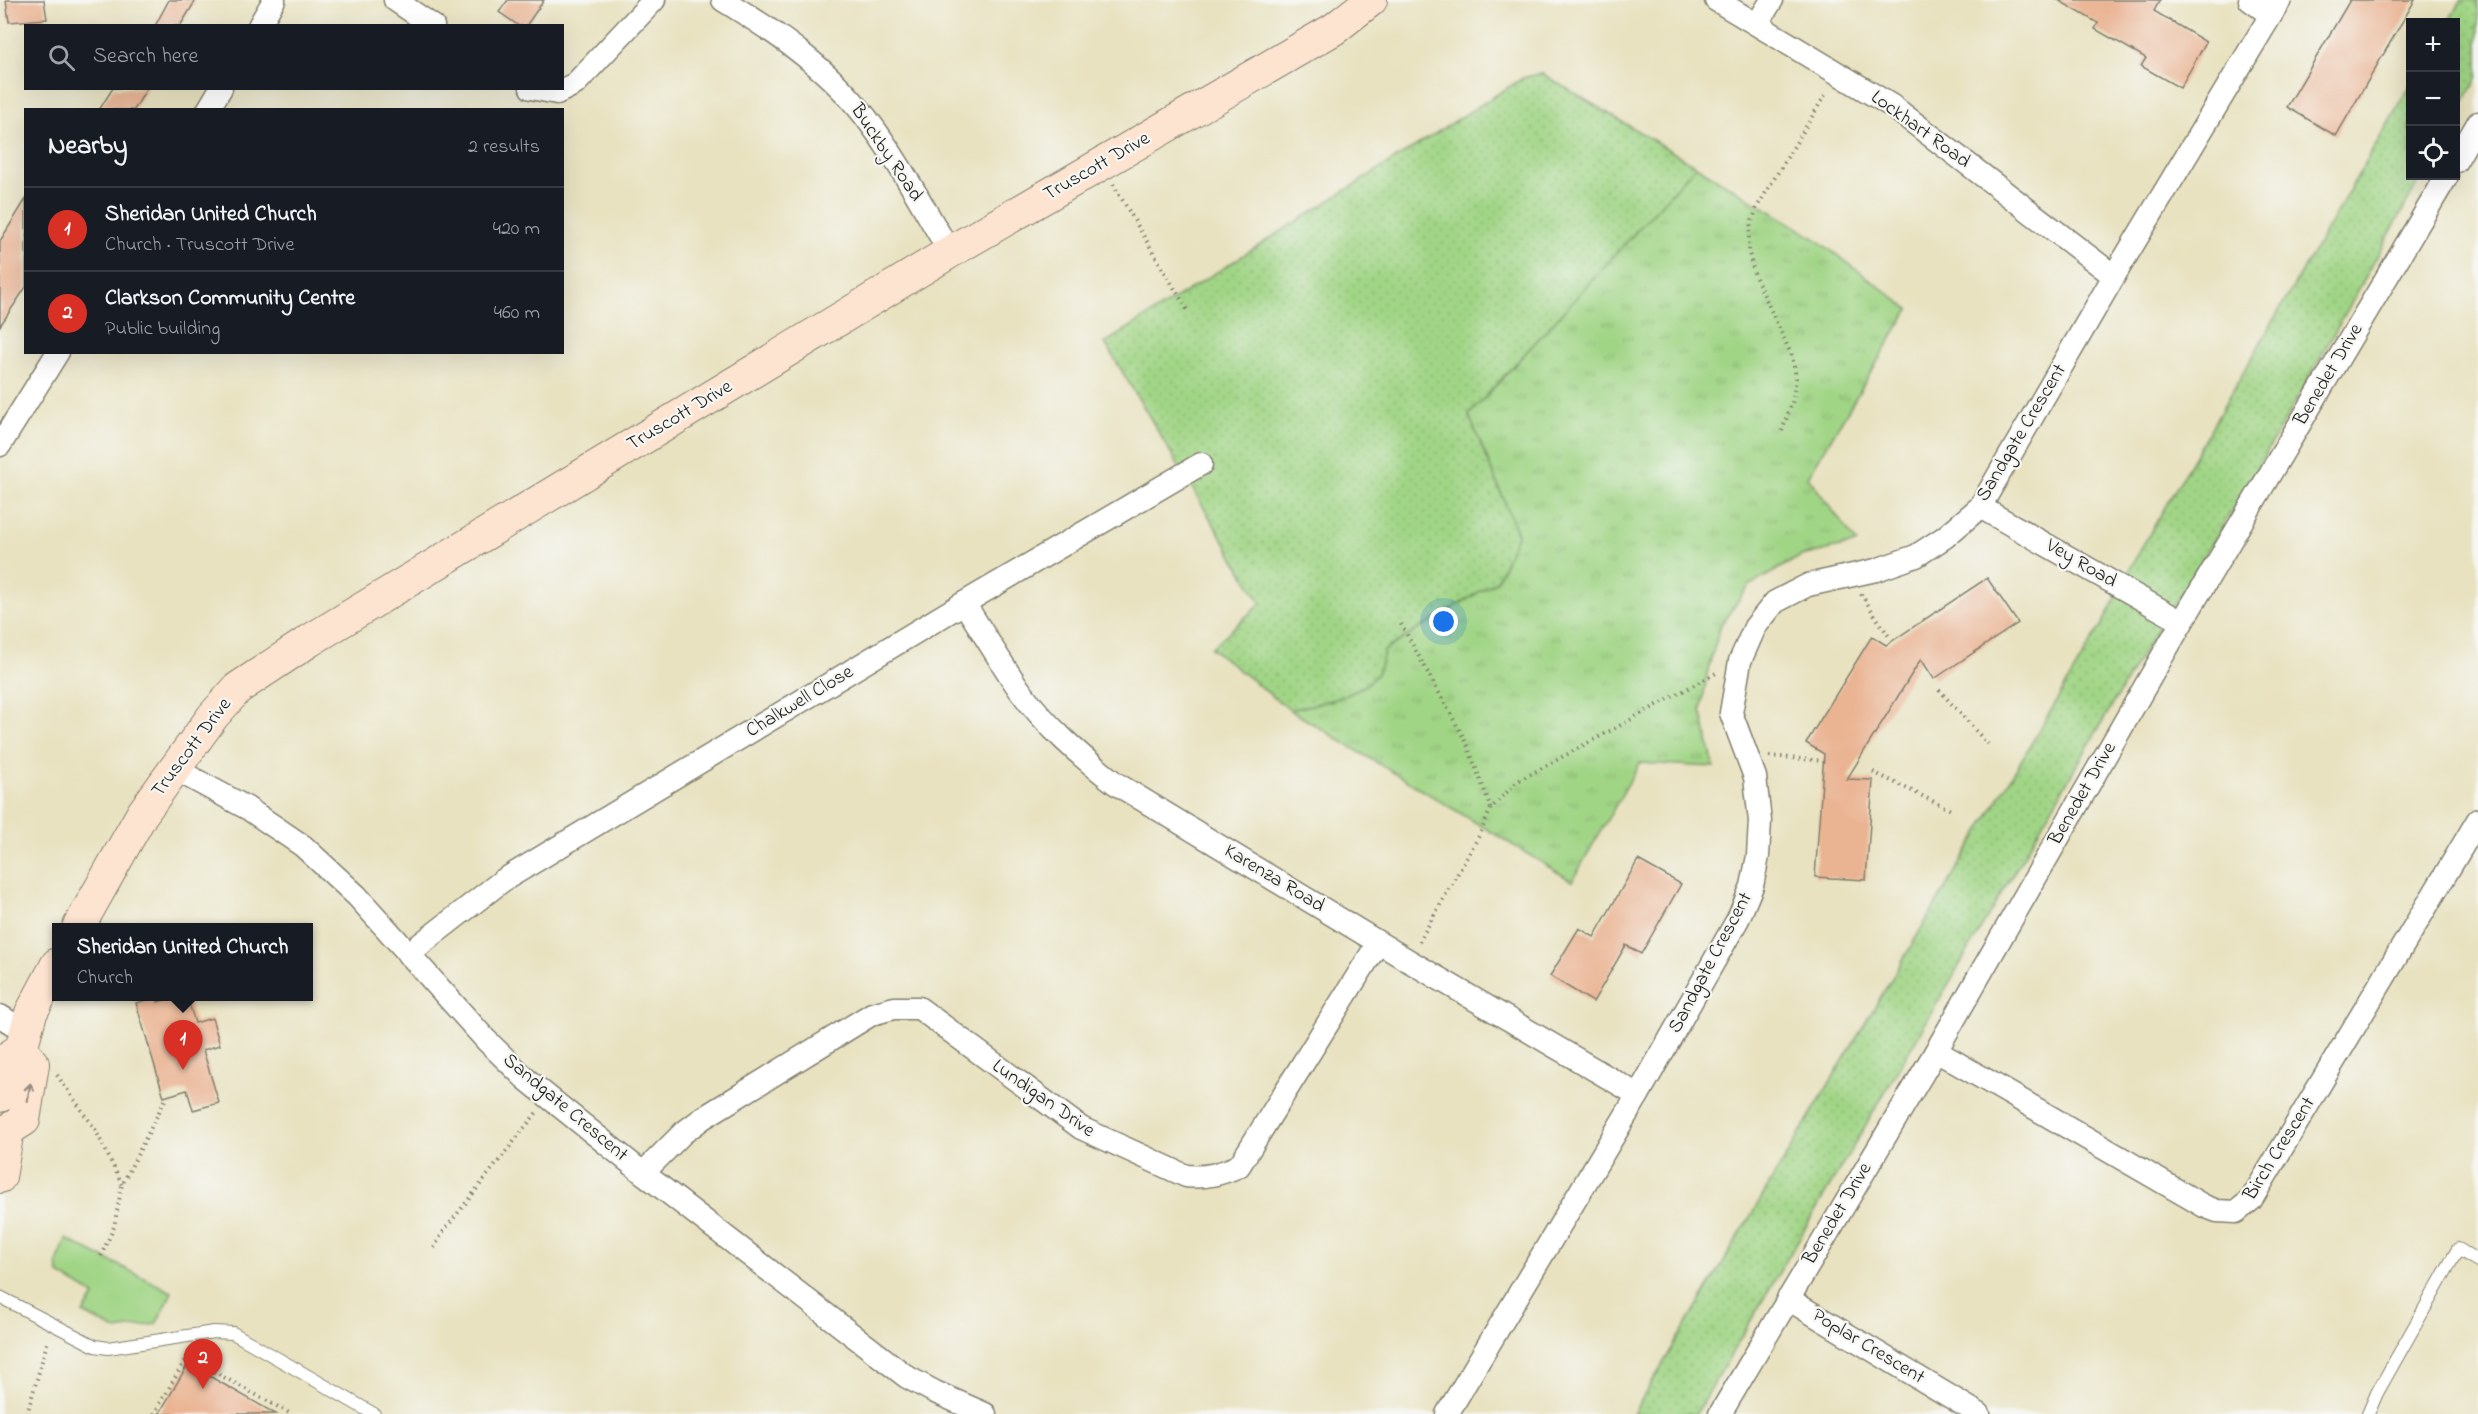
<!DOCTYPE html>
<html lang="en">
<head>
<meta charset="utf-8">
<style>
	:root { --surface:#171b24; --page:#20242c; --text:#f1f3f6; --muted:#9ea1a6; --line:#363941; --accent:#d93025 }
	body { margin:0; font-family:"Indie Flower",sans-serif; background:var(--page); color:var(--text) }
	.controls { position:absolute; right:18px; top:18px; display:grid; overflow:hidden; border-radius:0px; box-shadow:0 6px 24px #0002 }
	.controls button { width:54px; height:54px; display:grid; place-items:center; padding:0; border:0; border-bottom:2px solid var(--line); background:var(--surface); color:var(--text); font:30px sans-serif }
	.you { position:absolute; left:1444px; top:622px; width:21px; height:21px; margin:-15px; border:4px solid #fff; border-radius:50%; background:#1a73e8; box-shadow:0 0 0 9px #1a73e833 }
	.badge { display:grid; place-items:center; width:39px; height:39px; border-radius:50%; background:var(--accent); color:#fff; font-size:20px; font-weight:700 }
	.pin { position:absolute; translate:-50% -50px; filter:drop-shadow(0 2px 3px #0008) }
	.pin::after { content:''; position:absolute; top:32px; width:21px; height:18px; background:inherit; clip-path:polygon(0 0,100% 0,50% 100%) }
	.popup { position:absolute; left:52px; top:923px; width:261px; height:78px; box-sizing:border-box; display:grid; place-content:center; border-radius:0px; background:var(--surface); filter:drop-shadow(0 2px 4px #0005); font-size:20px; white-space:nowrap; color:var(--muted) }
	.popup b { font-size:22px; color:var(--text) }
	.popup::after { content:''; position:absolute; left:50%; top:100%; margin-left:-12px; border:12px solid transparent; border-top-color:var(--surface) }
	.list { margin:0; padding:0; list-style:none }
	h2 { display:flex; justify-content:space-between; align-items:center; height:78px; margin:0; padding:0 24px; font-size:26px }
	h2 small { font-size:20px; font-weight:400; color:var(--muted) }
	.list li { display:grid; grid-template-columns:39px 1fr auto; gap:18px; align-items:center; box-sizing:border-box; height:84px; padding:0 24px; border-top:2px solid var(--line) }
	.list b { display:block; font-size:22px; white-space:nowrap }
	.list p { margin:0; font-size:20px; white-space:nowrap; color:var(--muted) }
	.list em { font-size:20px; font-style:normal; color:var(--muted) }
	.icon { flex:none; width:33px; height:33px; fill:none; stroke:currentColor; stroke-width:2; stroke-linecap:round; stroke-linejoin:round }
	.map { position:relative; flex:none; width:2478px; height:1414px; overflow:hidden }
	.search { position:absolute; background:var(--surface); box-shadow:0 6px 24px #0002; left:24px; top:24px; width:540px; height:66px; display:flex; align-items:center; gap:15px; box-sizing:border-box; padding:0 21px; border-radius:0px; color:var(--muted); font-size:22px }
	.panel { position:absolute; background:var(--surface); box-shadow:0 6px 24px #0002; left:24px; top:108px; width:540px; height:246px; border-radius:0px }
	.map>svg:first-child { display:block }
	.grass { fill:url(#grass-dots); stroke:#5e7851; stroke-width:1.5 }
	.park { fill:url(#park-tufts); stroke:#5e7851; stroke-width:1.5 }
	.pitch { fill:#a1d586; stroke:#5e7851; stroke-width:1.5 }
	.building { fill:#eab392 }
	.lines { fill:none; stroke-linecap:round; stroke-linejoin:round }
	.lane-casing { stroke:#827f6e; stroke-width:14 }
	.street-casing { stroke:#827f6e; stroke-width:25 }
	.secondary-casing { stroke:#827f6e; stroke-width:34 }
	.path { stroke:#827f6e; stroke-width:4; stroke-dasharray:1.5 4.5; stroke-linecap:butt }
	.lane { stroke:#fff; stroke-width:12 }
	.street { stroke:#fff; stroke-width:22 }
	.secondary { stroke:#fde4d1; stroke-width:32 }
	.oneway { stroke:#988a80 }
	.labels { text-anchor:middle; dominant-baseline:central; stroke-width:4.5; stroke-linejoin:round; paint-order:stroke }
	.street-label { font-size:20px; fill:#1c1c1c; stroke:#f6f6f2 }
</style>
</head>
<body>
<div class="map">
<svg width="2478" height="1414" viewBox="0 0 2478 1414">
	<defs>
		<pattern id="grass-dots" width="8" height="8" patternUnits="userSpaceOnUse" patternTransform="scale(1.5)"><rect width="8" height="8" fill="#a1d586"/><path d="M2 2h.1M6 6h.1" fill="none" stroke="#8ab673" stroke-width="1.8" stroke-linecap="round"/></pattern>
		<pattern id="park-tufts" width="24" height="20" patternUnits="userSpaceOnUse" patternTransform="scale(1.5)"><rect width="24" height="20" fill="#a1d586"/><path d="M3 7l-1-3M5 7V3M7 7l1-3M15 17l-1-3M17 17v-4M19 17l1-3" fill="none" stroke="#8ab673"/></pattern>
	</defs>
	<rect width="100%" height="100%" fill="#f6f6f2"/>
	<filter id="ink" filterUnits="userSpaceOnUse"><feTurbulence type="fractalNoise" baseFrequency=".0167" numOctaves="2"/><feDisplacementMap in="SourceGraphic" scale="12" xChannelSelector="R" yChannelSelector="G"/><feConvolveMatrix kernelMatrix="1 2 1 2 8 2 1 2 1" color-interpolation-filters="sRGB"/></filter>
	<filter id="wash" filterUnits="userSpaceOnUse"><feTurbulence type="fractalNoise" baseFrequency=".008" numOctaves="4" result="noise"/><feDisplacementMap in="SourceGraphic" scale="24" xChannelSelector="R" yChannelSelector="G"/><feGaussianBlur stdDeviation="1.35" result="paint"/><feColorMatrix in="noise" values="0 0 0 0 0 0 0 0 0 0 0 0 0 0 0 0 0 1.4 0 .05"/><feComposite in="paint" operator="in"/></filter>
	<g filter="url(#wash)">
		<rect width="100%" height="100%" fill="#e8e2c0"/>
		<g class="grass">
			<polygon points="2461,0 2478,0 2478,76 2456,116 2456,22 2448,22"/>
			<path d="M1541,73l155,93 -227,249 49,119 -21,47 -112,69c-2,8 -4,20 -10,26 -20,23 -57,27 -85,34l-79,-62 50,-45 -156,-260 418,-265z"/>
			<path d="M2410,86v90h12c-88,157 -174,317 -274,468l-452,770h-63l471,-793 32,-64z"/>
		</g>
		<path class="park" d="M1696,166l117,71 96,72 -101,168 49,66 -56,13 -52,30 -28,38 -13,45 -7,41 13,57 -74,-4 -68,118 -282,-171c28,-7 65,-11 85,-34 6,-6 7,-18 10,-26l112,-69 21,-47 -49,-119z"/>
		<polygon class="pitch" points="66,1239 172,1292 156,1324 116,1330 83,1313 94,1297 91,1293 59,1274 57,1263"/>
		<g id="blocks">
			<g class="building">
				<polygon points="6,0 44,0 47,19 9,22"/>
				<polygon points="169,0 196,0 180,26 155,26"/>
				<polygon points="508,0 544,0 526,26 519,26 499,12"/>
				<polygon points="2058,0 2160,0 2154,11 2206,42 2180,88 2141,66 2146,58 2095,29 2098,23"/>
				<polygon points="2350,0 2415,0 2336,136 2287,107"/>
				<polygon points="113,88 147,88 134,110 99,110"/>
				<polygon points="26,199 26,287 0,326 0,241"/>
				<polygon points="1987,578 2018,623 1934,679 1921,659 1847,779 1873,780 1866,880 1815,877 1824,754 1806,743 1872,636 1886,645"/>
				<polygon points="1638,860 1681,884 1641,954 1626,945 1593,1002 1550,976 1579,928 1594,937"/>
				<polygon points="177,996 187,996 195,1023 212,1018 220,1045 203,1050 219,1103 193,1110 187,1090 164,1097 136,1003 157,997 158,1002"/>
				<polygon points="188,1364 276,1414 159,1414"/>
			</g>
		</g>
	</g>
	<g filter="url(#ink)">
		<use href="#blocks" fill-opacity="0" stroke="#827f6e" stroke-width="1.5"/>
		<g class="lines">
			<g class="lane-casing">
				<g id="lane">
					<polyline points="0,1297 95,1346 108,1348 214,1332 233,1333 374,1414"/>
					<polyline points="2368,1414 2377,1393 2458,1249 2478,1261"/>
				</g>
			</g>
			<g class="street-casing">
				<g id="street">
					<polyline points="395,0 433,26"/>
					<path d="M723,0c56,34 112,73 150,127 29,39 52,84 77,125"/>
					<polyline points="1716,0 1892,106 2114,276"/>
					<polyline points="2250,0 2271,15"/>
					<polyline points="1757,24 1772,0"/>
					<polyline points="259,26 274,0"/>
					<polyline points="531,88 557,93 575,84 654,0"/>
					<polyline points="208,110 221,88"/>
					<polyline points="2456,161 2478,123"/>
					<polyline points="0,445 58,352"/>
					<polyline points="1980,507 2182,622"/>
					<path d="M964,603c18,28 36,58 55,86 27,37 60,66 96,94l294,178 229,134"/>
					<polyline points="175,769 247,808 303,846 357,896 486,1040 526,1079 643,1173 907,1377 935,1392 985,1414"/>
					<polyline points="408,954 502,881 964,603 1201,464"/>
					<polyline points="0,1016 26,1032"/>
					<polyline points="1936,1051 2204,1206 2217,1211 2236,1212 2251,1200 2478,820"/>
					<path d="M643,1173l40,-40 20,-15 169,-104 22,-6h25l162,120 105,48c20,2 34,-2 53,-10l139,-223"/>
					<polyline points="1788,1299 1979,1414"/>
					<polyline points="1447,1414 1638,1095 1738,919 1752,886 1758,856 1760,821 1757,795 1755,777 1731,713 1740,661 1755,627 1775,602 1808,585 1876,570 1916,556 1945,537 1980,507 2114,276 2280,0"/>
					<polyline points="1720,1414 1936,1051 2182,622 2447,176"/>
				</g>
			</g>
			<g class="secondary-casing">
				<g id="secondary">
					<polyline points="78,928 142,814 213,716 238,688 309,641 950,252 1334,29 1371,0"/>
					<polyline points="0,1096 7,1058 21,1049 31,1013 57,964"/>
					<polyline points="0,1177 8,1130 24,1120 33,1064 21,1049"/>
				</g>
			</g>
			<g class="path">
				<polyline points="1113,184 1189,313"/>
				<polyline points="1782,431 1793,400 1796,378 1792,356 1755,276 1749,253 1749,230 1757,207 1827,92"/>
				<polyline points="1861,594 1890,638"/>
				<polyline points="1401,624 1466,742 1491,808"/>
				<polyline points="1939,690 1988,744"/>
				<polyline points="1769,756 1825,761"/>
				<polyline points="1873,772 1953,811"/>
				<polyline points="1419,942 1479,836 1491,808 1518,781 1716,673"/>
				<polyline points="57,1075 95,1129 122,1184"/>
				<polyline points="434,1248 443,1232 537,1112"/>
				<polyline points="101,1256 114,1227 122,1185 165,1100"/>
				<polyline points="27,1414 48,1340"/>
				<polyline points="154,1414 187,1357 291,1414"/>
			</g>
			<use href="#lane" class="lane"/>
			<use href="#street" class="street"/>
			<use href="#secondary" class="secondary"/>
		</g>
		<defs><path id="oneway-shaft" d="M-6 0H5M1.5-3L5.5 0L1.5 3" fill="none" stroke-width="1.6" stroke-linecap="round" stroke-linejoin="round" transform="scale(1.5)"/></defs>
		<use class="oneway" href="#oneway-shaft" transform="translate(29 1092) rotate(-81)"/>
	</g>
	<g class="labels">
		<g class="street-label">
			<text transform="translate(1920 130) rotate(36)">Lockhart Road</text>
			<text transform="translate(886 153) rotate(56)">Buckby Road</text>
			<text transform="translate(1097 167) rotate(-30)">Truscott Drive</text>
			<text transform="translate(2329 375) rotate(-59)">Benedet Drive</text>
			<text transform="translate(680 416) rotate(-31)">Truscott Drive</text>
			<text transform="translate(2022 433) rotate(-59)">Sandgate Crescent</text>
			<text transform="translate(2081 564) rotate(30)">Vey Road</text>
			<text transform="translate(800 702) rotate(-31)">Chalkwell Close</text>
			<text transform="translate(192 748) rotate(-53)">Truscott Drive</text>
			<text transform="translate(2083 794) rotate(-60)">Benedet Drive</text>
			<text transform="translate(1274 879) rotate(31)">Karenza Road</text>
			<text transform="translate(1711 963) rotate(-62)">Sandgate Crescent</text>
			<text transform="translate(1043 1099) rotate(35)">Lundigan Drive</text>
			<text transform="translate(565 1108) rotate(40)">Sandgate Crescent</text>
			<text transform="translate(2280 1149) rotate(-58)">Birch Crescent</text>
			<text transform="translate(1838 1214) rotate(-59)">Benedet Drive</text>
			<text transform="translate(1868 1347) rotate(31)">Poplar Crescent</text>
		</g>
	</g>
</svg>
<div class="controls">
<button>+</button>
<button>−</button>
<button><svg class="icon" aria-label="locate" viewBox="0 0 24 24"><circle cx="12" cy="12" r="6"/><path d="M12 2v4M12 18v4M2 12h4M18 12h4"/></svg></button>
</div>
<div class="you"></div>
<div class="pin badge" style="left:183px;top:1070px">1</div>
<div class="popup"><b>Sheridan United Church</b>Church</div>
<div class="pin badge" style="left:203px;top:1389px">2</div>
<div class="search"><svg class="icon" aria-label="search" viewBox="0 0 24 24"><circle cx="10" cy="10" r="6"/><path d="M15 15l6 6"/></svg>Search here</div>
<section class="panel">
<h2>Nearby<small>2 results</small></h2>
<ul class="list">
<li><span class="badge">1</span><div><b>Sheridan United Church</b><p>Church · Truscott Drive</p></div><em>420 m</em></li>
<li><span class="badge">2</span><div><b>Clarkson Community Centre</b><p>Public building</p></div><em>460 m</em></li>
</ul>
</section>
</div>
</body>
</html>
